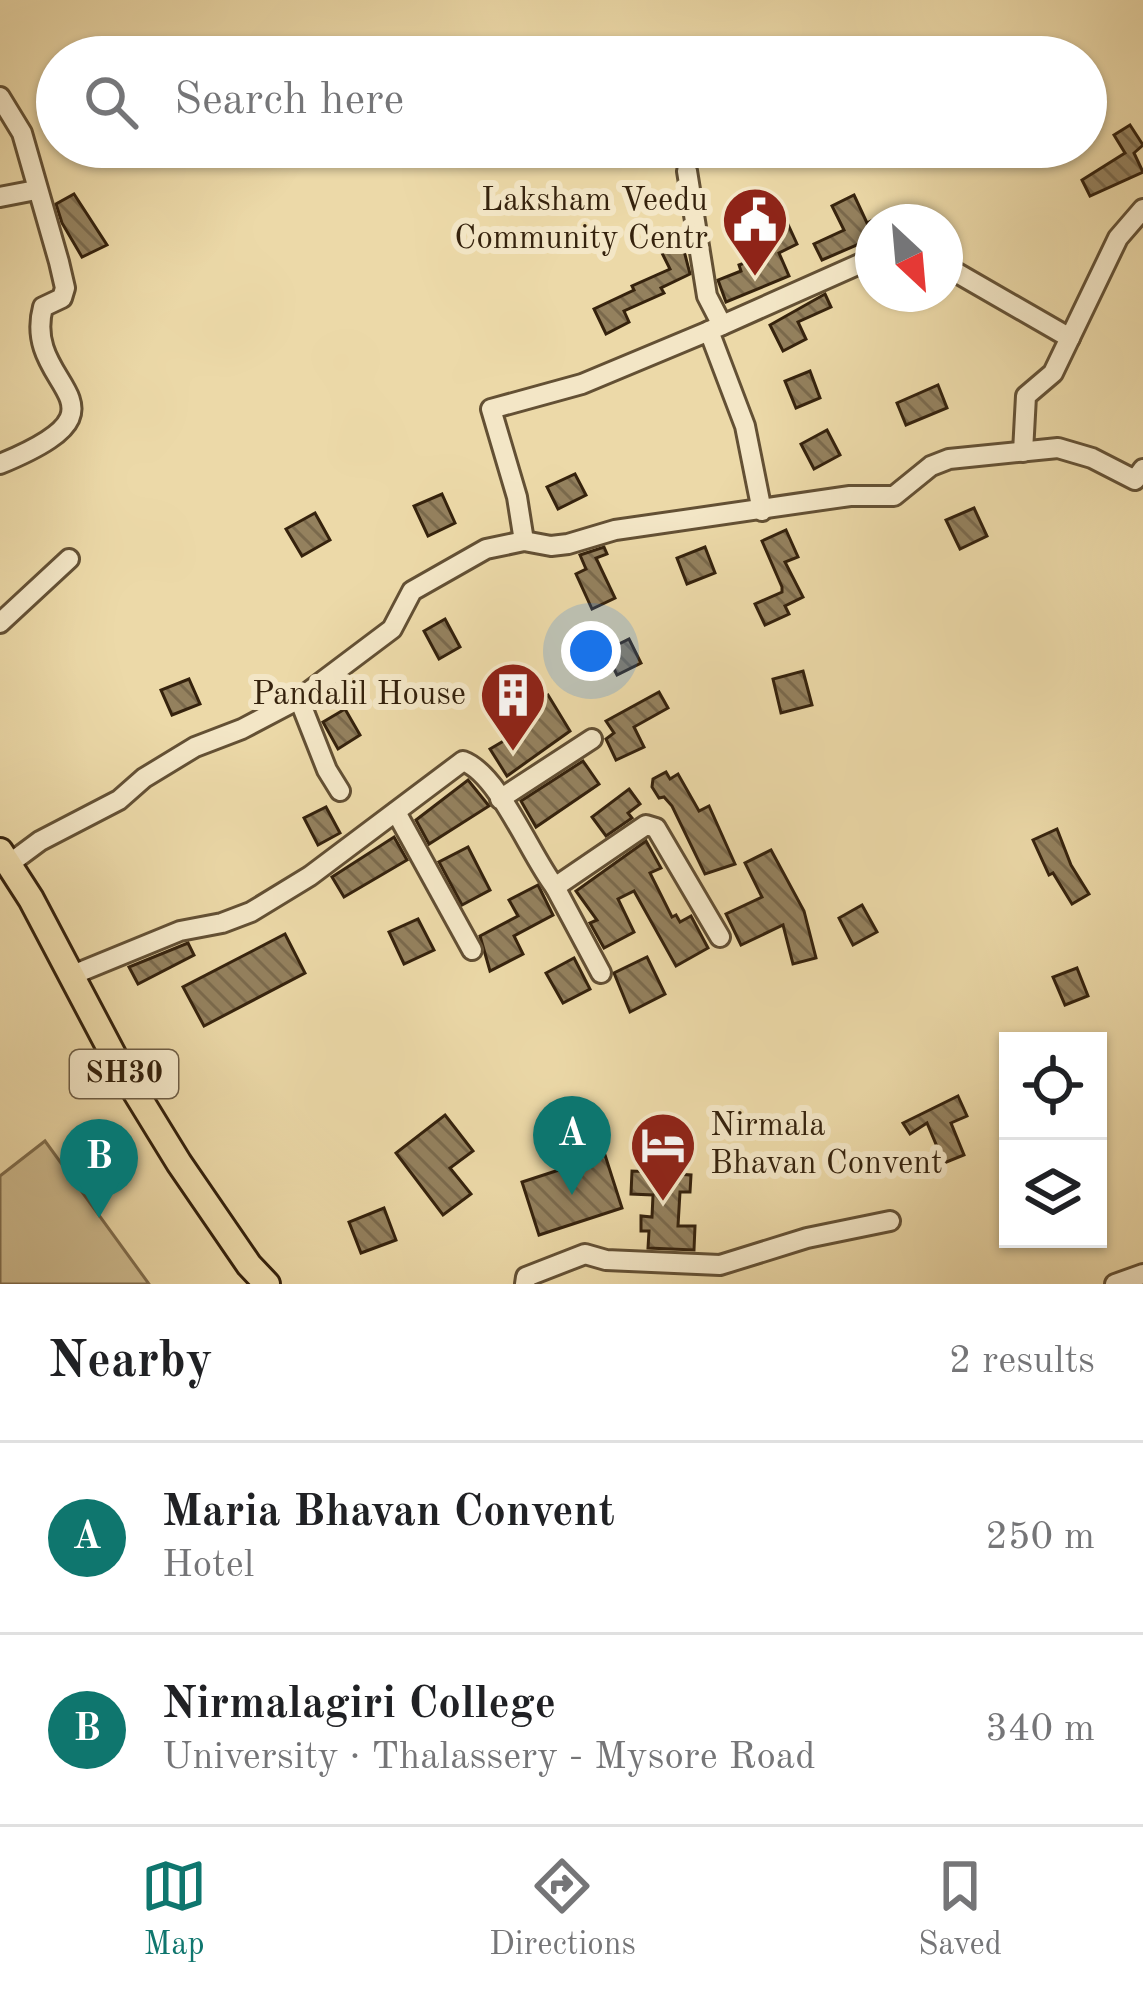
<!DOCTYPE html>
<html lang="en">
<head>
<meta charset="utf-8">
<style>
	:root { --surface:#fff; --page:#f2f2f2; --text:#202124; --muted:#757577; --line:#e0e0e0; --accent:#0f766e }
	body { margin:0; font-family:"Old Standard TT",serif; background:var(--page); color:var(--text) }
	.controls { position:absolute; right:36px; bottom:36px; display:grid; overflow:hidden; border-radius:0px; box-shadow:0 3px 9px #0004 }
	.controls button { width:108px; height:108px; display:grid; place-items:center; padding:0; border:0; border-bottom:3px solid var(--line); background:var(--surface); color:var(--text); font:60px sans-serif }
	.compass { position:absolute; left:855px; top:204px; width:108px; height:108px; border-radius:50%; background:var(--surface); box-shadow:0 3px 9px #0004; rotate:154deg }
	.you { position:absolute; left:591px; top:651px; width:42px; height:42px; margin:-30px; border:9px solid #fff; border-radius:50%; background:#1a73e8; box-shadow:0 0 0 18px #1a73e833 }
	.badge { display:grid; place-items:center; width:78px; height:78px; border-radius:50%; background:var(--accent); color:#fff; font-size:39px; font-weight:700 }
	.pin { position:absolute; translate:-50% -99px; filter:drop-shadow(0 3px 6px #0008) }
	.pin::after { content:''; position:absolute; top:63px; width:42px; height:36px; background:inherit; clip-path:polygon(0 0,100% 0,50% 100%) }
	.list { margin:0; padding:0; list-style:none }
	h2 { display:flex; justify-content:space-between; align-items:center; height:156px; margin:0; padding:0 48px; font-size:51px }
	h2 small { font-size:39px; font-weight:400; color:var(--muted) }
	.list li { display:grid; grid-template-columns:78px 1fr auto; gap:36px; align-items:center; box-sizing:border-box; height:192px; padding:0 48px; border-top:3px solid var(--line) }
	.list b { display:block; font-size:45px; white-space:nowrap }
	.list p { margin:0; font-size:39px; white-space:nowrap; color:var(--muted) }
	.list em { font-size:39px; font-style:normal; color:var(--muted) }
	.icon { flex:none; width:66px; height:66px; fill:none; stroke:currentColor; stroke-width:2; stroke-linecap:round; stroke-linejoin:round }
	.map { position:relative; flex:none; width:1143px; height:1284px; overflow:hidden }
	.search { position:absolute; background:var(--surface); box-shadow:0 3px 9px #0004; left:36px; right:36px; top:36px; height:132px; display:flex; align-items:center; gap:30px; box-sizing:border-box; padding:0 42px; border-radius:66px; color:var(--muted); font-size:45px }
	.sheet { height:540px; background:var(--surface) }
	nav { display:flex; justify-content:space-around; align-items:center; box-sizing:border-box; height:168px; border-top:3px solid var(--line); background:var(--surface); font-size:33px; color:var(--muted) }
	nav a { display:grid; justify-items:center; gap:6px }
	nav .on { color:var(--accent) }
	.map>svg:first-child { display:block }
	.grass { fill:#cdba8e; stroke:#816e4e; stroke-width:3 }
	.building { fill:url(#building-back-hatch); stroke:#35220d; stroke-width:3 }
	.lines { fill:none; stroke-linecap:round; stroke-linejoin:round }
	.minor-casing { stroke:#635034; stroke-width:24 }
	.major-casing { stroke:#35220d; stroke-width:30 }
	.minor { stroke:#f3e6c6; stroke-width:18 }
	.major { stroke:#ecd9a8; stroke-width:24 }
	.labels { text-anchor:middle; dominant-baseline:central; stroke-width:12; stroke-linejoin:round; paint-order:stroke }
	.shield { fill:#f3e6c6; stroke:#6e5d44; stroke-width:3 }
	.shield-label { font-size:30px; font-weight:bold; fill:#35220d }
	.poi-label { font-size:33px; fill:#35220d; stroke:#f3e6c6; text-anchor:end }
</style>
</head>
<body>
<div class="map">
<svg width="1143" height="1284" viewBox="0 0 1143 1284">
	<defs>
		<pattern id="building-back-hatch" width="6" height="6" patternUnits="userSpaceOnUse" patternTransform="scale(3)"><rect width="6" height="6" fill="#94815e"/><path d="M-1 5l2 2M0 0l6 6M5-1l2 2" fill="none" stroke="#7a694c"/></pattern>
	</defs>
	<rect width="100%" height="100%" fill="#ecd9a8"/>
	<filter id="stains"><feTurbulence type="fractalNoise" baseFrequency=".00167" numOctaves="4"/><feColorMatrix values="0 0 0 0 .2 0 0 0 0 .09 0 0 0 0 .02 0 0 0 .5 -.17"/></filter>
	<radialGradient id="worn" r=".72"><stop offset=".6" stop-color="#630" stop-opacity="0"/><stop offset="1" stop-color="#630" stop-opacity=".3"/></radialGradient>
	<polygon class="grass" points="45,1141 149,1284 0,1284 0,1176"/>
	<g class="building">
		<polygon points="1130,125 1143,145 1134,153 1143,172 1090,196 1082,180 1125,153 1114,135"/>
		<polygon points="74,194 107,245 82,257 62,223 56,204"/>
		<polygon points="854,195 867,223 873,220 873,238 822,260 814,244 844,230 832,206"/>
		<polygon points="786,220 797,244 779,253 789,276 726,302 718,280 741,271 739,265 756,259 743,235 759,227 761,232"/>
		<polygon points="681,239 690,274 661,288 664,293 624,311 629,322 606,334 594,309 634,290 632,286 670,269 660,249"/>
		<polygon points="825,294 831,307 798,322 806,339 783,351 770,325"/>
		<polygon points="810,371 820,398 796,408 785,381"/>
		<polygon points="938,385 947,408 906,425 897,403"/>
		<polygon points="827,430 840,455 814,469 801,444"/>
		<polygon points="575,474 586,495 558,509 547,487"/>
		<polygon points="442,494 455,523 428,536 414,506"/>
		<polygon points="974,508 987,536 960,549 946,520"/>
		<polygon points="315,513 330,540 302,556 286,529"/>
		<polygon points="786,530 798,557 785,562 803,597 785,606 789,614 765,625 755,604 782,592 782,587 762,541"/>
		<polygon points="604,547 607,554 596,558 615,598 592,609 576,574 586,569 580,555"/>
		<polygon points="705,547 715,573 687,584 677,558"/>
		<polygon points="445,619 460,647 439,659 424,631"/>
		<polygon points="629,639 641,663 617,675 605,651"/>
		<polygon points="803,671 812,705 781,713 773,679"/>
		<polygon points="189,679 200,704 172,715 161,690"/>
		<polygon points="659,692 668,708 634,727 644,747 616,760 606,739 614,733 606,721"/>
		<polygon points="548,695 570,731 507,776 490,749 526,728 517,715"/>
		<polygon points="345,709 360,735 338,749 323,722"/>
		<polygon points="583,761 599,784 536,827 521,801"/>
		<polygon points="666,772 670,779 678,774 699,811 709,806 735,864 705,874 672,806 664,797 659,798 652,787 653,779"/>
		<polygon points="468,780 489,806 429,844 416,820"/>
		<polygon points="629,789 640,804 628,813 632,818 606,836 592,817"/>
		<polygon points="326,807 340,833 318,845 304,818"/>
		<polygon points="1057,829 1071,865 1089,894 1072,904 1053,873 1049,875 1033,840"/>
		<polygon points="394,837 407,860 344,897 332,877"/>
		<polygon points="646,841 661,868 650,873 672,917 676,915 680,922 691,916 708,948 676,966 634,891 618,899 634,932 604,948 590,923 597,920 576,891"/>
		<polygon points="468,847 490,890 462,905 439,862"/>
		<polygon points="771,850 804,911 816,958 793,964 783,925 741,945 726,914 762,897 745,863"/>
		<polygon points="538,885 553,915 514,936 523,954 490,971 480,936 518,916 509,900"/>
		<polygon points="862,905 877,932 853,945 839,918"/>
		<polygon points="418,919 434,950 404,964 389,932"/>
		<polygon points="285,934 305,973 204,1026 183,987"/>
		<polygon points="188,943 194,955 138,984 129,967"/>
		<polygon points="647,957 665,994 630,1012 614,973"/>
		<polygon points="574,958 590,989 563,1003 546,973"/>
		<polygon points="1077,968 1088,996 1065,1005 1053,977"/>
		<polygon points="958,1096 967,1116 951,1123 964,1155 944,1163 927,1123 910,1134 903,1123"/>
		<polygon points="445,1115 473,1151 450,1168 471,1194 443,1215 396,1153"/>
		<polygon points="605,1155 622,1208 539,1235 522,1182"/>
		<polygon points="655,1161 676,1162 676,1174 691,1175 690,1192 680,1192 678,1226 695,1226 694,1250 648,1248 649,1231 641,1231 641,1216 652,1217 653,1195 631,1194 632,1171 655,1172"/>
		<polygon points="384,1208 396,1240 361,1253 349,1222"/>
	</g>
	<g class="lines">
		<g class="minor-casing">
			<g id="minor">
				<path d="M0,97l22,36 37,129 6,26 -3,10 -19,9c-22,82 102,97 -43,157"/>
				<polyline points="687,171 707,296 722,325"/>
				<polyline points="0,197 36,190"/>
				<polyline points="945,266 1070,338"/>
				<polyline points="1023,452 1026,396 1053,373 1118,238 1143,209"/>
				<polyline points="762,511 745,426 709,331 873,258"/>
				<polyline points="524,541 517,497 491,409 582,384 709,331"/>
				<polyline points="0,623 69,559"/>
				<polyline points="299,699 327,770 340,791"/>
				<polyline points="500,799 592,739"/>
				<polyline points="396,812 472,950"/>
				<polyline points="9,864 40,841 119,800 144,778 195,747 242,729 299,699 392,629 412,591 486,549 524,541 551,546 568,544 615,530 850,496 894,496 931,466 949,459 1058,448 1092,458 1135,480 1143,469"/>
				<polyline points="555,887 601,973"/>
				<path d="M70,976l110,-45 42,-8 29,-11 59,-36 153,-115c36,13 67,94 92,126l91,-62 10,3 64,109"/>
				<polyline points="525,1284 526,1277 585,1254 606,1260 720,1265 807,1238 890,1221"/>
				<polyline points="1115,1284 1143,1274"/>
			</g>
		</g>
		<g class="major-casing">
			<polyline id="major" points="0,851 31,899 117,1062 179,1163 249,1265 267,1284"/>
		</g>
		<use href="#minor" class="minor"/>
		<use href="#major" class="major"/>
	</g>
	<defs>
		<g id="civic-pin" transform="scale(3.45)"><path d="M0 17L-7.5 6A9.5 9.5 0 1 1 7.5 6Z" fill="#8f2418" stroke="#f3e6c6"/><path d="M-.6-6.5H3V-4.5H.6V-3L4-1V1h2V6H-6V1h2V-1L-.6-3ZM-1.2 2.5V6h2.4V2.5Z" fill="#fff"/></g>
		<g id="building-pin" transform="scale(3.45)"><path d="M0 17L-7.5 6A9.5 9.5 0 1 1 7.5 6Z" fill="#8f2418" stroke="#f3e6c6"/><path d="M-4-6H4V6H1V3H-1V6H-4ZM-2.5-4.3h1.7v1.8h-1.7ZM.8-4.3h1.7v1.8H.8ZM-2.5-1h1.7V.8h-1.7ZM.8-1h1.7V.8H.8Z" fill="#fff"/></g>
		<g id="hotel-pin" transform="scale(3.45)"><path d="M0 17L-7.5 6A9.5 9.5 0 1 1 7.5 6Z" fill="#8f2418" stroke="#f3e6c6"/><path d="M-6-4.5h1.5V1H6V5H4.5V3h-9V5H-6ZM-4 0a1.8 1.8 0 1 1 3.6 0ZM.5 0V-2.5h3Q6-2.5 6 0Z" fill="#fff"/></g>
	</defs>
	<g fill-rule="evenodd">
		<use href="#civic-pin" x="755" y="220"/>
		<use href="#building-pin" x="513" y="695"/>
		<use href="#hotel-pin" x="663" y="1145"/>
	</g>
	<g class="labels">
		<rect class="shield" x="70" y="1050" width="108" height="48" rx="9"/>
		<g class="shield-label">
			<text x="124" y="1074">SH30</text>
		</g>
		<g class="poi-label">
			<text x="708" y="201">Laksham Veedu<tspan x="708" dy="38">Community Centr</tspan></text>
			<text x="466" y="695">Pandalil House</text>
			<text x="710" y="1126" text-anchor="start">Nirmala<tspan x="710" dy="38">Bhavan Convent</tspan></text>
		</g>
	</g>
	<rect width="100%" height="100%" filter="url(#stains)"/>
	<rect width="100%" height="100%" fill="url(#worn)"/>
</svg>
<div class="controls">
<button><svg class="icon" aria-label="locate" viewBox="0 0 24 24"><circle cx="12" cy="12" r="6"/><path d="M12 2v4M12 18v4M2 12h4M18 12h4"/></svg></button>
<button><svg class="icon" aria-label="layers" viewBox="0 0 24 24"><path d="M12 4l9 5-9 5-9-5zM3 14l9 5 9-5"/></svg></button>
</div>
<svg class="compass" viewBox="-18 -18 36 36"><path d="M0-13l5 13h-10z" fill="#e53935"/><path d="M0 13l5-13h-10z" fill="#757577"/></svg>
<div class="you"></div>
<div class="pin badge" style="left:572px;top:1195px">A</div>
<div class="pin badge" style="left:99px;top:1218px">B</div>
<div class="search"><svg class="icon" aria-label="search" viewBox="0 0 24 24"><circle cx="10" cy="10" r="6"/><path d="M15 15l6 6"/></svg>Search here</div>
</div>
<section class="sheet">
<h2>Nearby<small>2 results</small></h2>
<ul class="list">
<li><span class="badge">A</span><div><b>Maria Bhavan Convent</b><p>Hotel</p></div><em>250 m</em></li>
<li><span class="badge">B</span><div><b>Nirmalagiri College</b><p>University · Thalassery - Mysore Road</p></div><em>340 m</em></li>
</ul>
</section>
<nav>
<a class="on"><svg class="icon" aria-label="map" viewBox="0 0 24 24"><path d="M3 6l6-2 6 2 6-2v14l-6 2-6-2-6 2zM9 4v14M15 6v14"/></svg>Map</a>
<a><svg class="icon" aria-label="directions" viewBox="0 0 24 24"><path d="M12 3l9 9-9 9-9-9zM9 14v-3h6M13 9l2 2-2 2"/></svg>Directions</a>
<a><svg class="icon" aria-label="saved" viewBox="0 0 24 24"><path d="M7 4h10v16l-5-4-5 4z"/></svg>Saved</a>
</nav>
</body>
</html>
